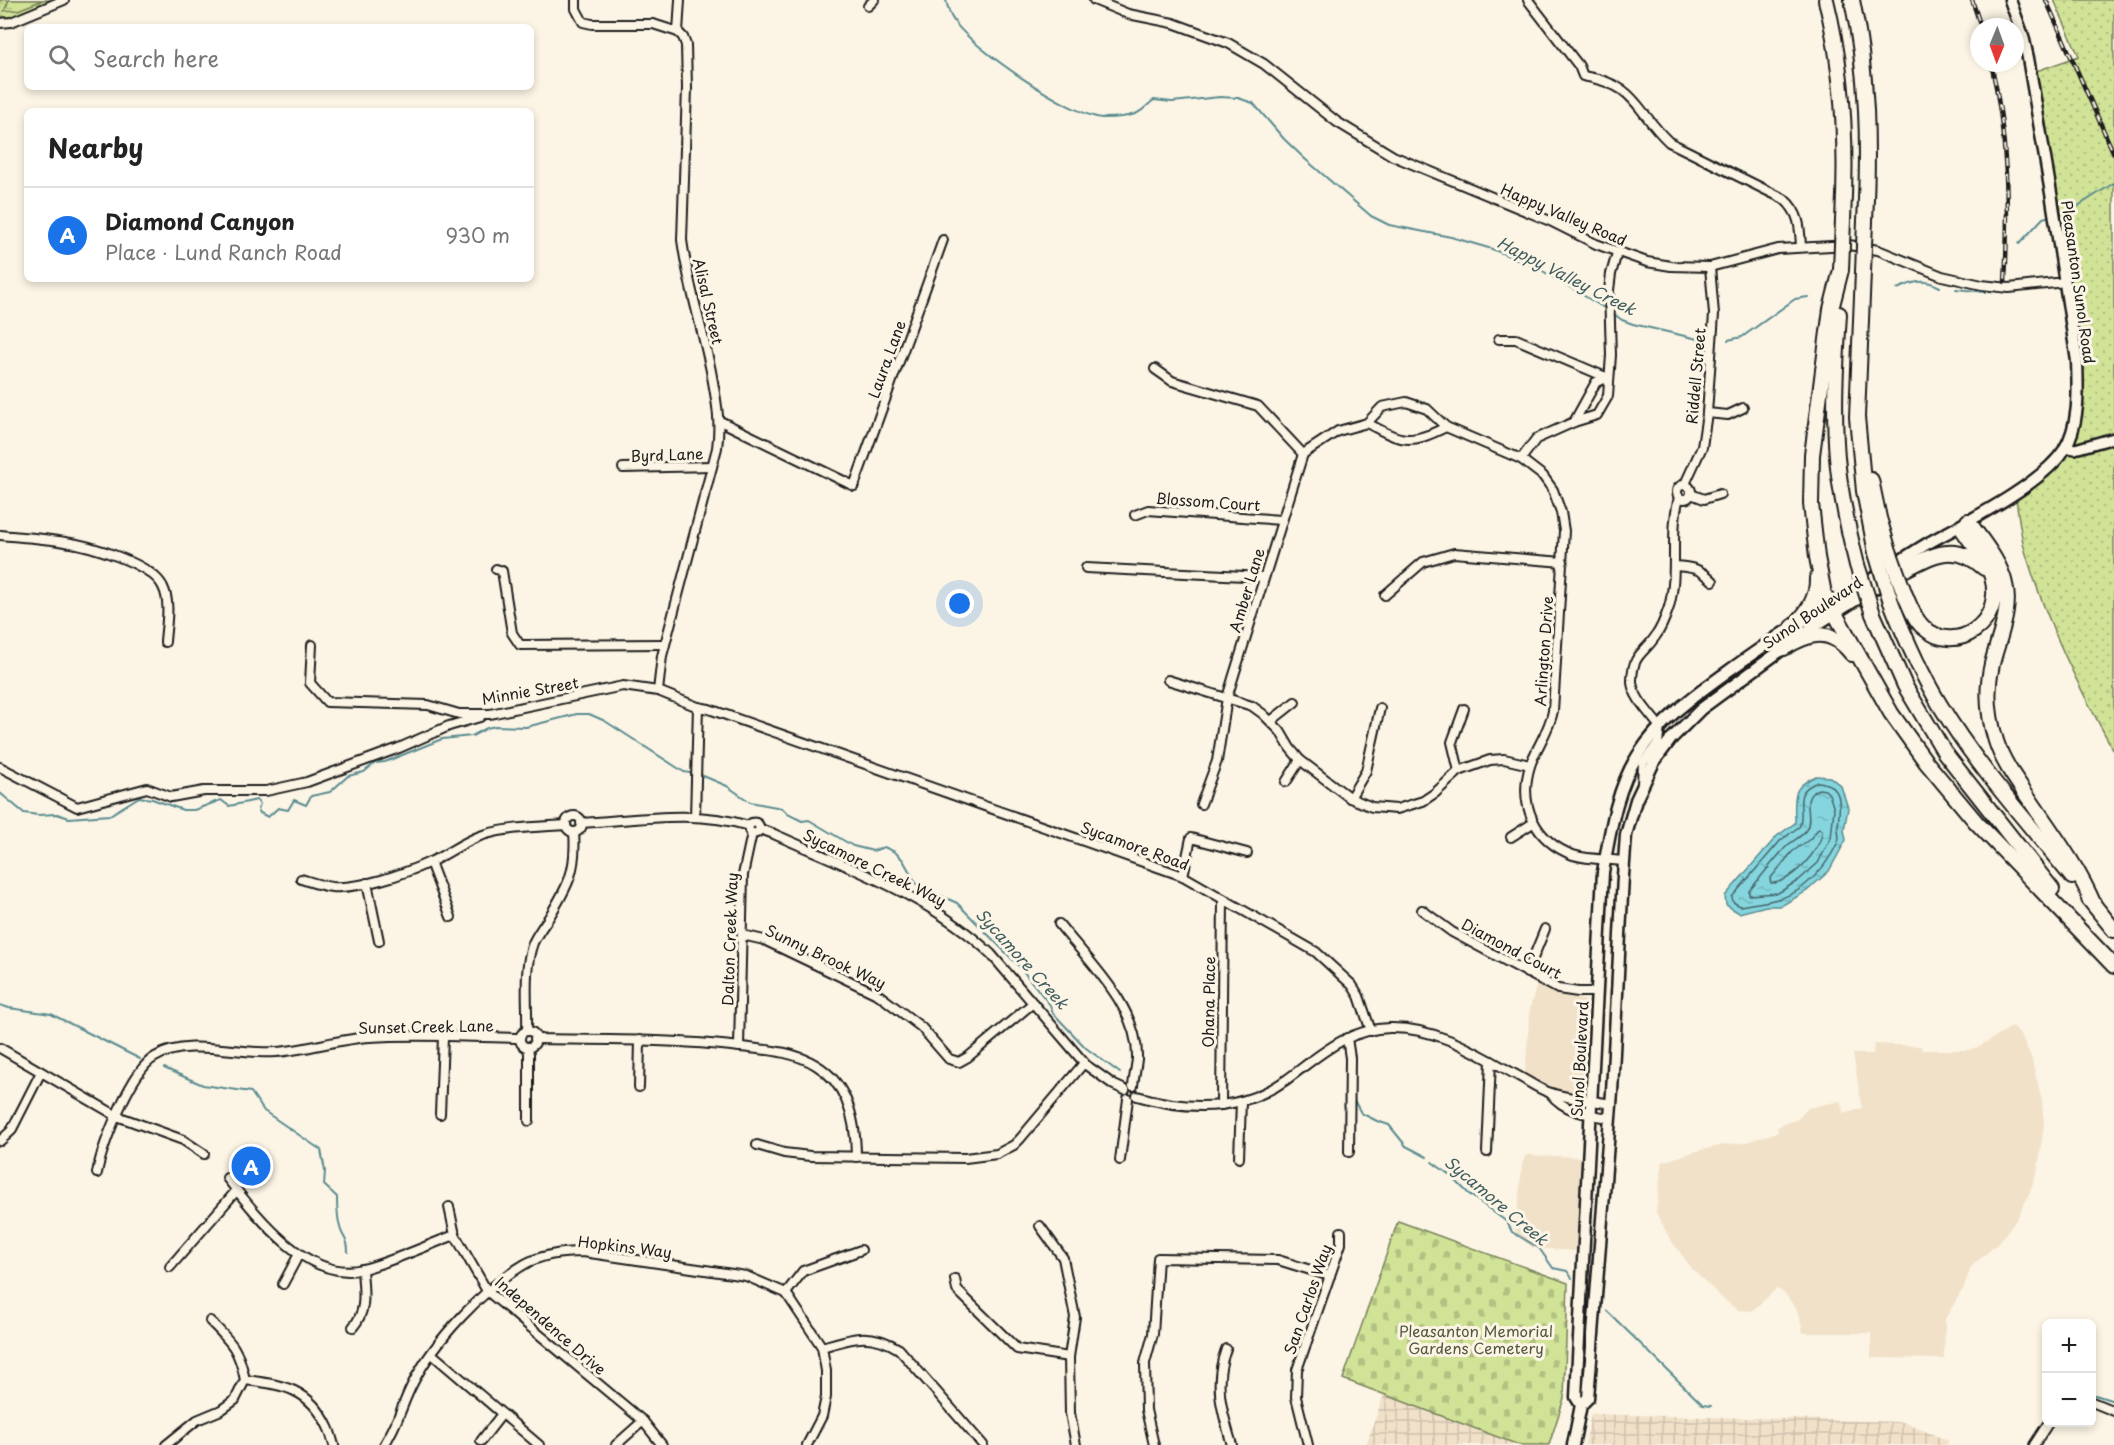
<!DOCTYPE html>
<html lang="en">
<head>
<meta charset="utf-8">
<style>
	:root { --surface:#fff; --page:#f6f6f6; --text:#222; --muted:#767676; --line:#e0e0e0; --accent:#1a73e8 }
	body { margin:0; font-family:"Playpen Sans",sans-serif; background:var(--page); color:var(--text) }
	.controls { position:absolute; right:18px; bottom:18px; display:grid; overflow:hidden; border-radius:9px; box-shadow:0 3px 9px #0003 }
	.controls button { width:54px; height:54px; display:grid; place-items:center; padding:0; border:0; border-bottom:2px solid var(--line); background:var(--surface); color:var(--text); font:30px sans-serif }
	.compass { position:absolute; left:1970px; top:18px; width:54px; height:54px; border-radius:50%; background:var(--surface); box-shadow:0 3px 9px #0003; rotate:181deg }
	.you { position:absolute; left:960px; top:604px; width:21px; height:21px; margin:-15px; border:4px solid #fff; border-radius:50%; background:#1a73e8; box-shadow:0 0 0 9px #1a73e833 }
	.badge { display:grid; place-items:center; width:39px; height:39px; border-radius:50%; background:var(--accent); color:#fff; font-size:20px; font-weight:700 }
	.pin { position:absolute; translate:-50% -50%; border:3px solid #fff; box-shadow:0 2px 6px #0006 }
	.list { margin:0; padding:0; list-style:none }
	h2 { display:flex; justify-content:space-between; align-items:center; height:78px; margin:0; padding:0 24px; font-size:26px }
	h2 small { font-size:20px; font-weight:400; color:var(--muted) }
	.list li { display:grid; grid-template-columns:39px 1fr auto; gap:18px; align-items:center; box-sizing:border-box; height:96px; padding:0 24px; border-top:2px solid var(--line) }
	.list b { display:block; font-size:22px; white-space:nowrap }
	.list p { margin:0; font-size:20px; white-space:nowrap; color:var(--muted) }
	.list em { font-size:20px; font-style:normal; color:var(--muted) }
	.icon { flex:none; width:33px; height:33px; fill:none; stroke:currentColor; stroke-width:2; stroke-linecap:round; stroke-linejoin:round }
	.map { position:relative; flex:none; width:2114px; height:1445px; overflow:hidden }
	.search { position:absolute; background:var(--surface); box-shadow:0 3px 9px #0003; left:24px; top:24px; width:510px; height:66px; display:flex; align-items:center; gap:15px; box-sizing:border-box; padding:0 21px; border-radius:9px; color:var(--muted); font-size:22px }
	.panel { position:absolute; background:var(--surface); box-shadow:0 3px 9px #0003; left:24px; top:108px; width:510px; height:174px; border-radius:9px }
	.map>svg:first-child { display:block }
	.built { fill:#f1e1c9 }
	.industrial { fill:url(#industrial-grid) }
	.grass { fill:url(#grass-dots); stroke:#76805a; stroke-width:1.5 }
	.wetland { fill:url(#wetland-marsh); stroke:#76805a; stroke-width:1.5 }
	.cemetery { fill:url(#cemetery-stones); stroke:#76805a; stroke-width:1.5 }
	.water { fill:url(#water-ripples); stroke:#5a8b90; stroke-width:1.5 }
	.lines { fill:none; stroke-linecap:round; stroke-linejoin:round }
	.shore { stroke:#46666a; stroke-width:1.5 }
	.stream { stroke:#5a8b90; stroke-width:2 }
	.minor-casing { stroke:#1c1c1c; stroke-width:12 }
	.tertiary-casing { stroke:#1c1c1c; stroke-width:14 }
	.secondary-casing { stroke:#1c1c1c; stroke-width:15 }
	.motorway-casing { stroke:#1c1c1c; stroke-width:18 }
	.minor { stroke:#fcf5e5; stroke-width:8 }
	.tertiary { stroke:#fcf5e5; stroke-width:9 }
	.secondary { stroke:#fcf5e5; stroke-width:10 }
	.motorway { stroke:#fcf5e5; stroke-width:14 }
	.rail-casing { stroke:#1c1c1c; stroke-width:4.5 }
	.rail { stroke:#fcf5e5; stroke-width:2; stroke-dasharray:7; stroke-linecap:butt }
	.motorway-bridge-casing { stroke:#1c1c1c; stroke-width:18; stroke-linecap:butt }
	.motorway-bridge { stroke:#fcf5e5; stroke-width:14 }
	.labels { text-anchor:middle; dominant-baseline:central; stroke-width:6; stroke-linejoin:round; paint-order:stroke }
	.street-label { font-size:15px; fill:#1c1c1c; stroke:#fcf5e5 }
	.park-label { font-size:15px; fill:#525841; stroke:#fcf5e5 }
	.water-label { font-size:16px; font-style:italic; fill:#405d60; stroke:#fcf5e5 }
</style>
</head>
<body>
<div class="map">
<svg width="2114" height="1445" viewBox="0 0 2114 1445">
	<defs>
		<pattern id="industrial-grid" width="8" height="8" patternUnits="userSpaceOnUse" patternTransform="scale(1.5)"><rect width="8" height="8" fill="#f1e1c9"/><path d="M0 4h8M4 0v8" fill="none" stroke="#cec0ac"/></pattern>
		<pattern id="grass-dots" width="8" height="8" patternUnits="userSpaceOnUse" patternTransform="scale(1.5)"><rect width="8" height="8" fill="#d1e397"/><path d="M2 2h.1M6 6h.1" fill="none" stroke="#b3c282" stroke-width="1.8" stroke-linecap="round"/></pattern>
		<pattern id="wetland-marsh" width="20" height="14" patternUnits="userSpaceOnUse" patternTransform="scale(1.5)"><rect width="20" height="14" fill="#d1e397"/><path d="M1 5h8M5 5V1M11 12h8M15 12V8" fill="none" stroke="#b3c282"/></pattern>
		<pattern id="cemetery-stones" width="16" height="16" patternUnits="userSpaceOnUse" patternTransform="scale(1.5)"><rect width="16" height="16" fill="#d1e397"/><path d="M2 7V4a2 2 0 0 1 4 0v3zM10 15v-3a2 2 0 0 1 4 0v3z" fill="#b3c282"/></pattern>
		<pattern id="water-ripples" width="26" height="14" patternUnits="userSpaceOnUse" patternTransform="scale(1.5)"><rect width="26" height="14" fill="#84d5de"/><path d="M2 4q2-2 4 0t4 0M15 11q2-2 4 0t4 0" fill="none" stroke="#71b6be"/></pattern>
	</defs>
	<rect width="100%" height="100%" fill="#fcf5e5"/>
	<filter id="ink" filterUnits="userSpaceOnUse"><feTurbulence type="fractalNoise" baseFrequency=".0167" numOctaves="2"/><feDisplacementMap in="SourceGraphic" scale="12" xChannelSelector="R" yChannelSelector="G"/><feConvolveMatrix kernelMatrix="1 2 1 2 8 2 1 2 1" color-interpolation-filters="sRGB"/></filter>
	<g filter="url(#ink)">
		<g class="built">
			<polygon points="1537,983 1555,993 1584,1000 1587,1002 1582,1086 1580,1090 1576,1093 1555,1089 1525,1073 1530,1008"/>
			<polygon points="2013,1026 2022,1037 2031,1057 2042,1100 2044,1124 2038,1169 2029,1195 2016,1220 1998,1243 1971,1267 1964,1287 1945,1319 1944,1359 1871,1358 1871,1333 1803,1333 1801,1323 1796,1309 1786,1295 1778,1289 1775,1290 1752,1311 1738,1310 1723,1299 1693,1270 1670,1239 1656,1213 1662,1162 1697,1151 1723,1145 1743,1143 1778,1132 1777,1127 1798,1119 1808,1108 1840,1101 1844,1114 1862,1108 1853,1054 1873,1054 1874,1044 1921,1046 1922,1050 1969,1050 1980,1046"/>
			<polygon points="1526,1155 1581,1157 1576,1251 1533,1248 1518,1236 1513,1226 1511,1221 1517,1220 1522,1164"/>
		</g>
		<g class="industrial">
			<polygon points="1384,1394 1519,1445 1366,1445"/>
			<polygon points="1591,1414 1903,1422 1949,1441 1946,1445 1585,1445"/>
		</g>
		<g class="grass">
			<path d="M0,0h54c-18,8 -34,18 -54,17z"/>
			<path d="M2054,0h60v751c-35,-63 -67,-127 -88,-197 -6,-20 -8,-42 -11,-63l46,-41 12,-37 -2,-62 -43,-277 51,-18z"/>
		</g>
		<polygon class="wetland" points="9,0 43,0 18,10 4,11"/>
		<polygon class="cemetery" points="1398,1221 1568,1283 1564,1398 1549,1445 1519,1445 1343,1379"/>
		<path class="water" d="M1816,776l14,1 11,9 7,22 -4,22 2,10 -17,31 -22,20 -26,15h-15l-27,7 -13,-8 -1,-9 52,-60 18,-13c0,-26 -5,-35 21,-47z"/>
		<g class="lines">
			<g class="shore">
				<path d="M1818,782c28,3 21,26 20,46 0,6 2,9 0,14 -8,17 -18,31 -33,43 -20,17 -41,16 -65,21l-7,-4 -1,-5 49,-57 19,-14c5,-20 -9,-34 18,-44z"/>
				<path d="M1819,789l6,1 4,4 5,15 -3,29 -13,25 -19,17 -21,13 -29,2v-4c12,-14 23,-29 36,-43 6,-7 16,-10 21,-18 9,-14 -8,-33 13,-41z"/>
				<path d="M1819,828l3,2c2,18 -33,55 -51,53l-1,-4 22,-27 18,-13z"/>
			</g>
			<g class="stream">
				<path d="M946,0c2,8 3,15 8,21 18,27 117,95 149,97 9,0 24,-1 32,-4 7,-2 13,-10 19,-14l18,2 48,-5 18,1 15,5 31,36 21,20 66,57 18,9 62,12 41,12 44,18 70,42"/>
				<polyline points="2058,213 2078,206 2114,183"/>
				<polyline points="2019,244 2043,218 2050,216"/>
				<path d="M1897,289c16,-7 26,-11 43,-2"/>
				<polyline points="1956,289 1986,292"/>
				<polyline points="1611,312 1622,320 1633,324 1702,340"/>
				<polyline points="1728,340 1742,337 1795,299 1808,297"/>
				<polyline points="0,793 24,813 38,815 57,814 69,818 110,815 139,797 152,799 183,810 194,810 221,800 229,806 257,800 260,804 258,809 260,813 268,817 278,808 288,810 294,800 306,805 311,796 330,792 348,776 364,772 375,763 385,762 442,739 472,736 487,728 495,726 526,727 577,714 589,714 605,721 684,772 701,775 727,786 750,802 782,808 788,814 802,821 809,820 853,846 873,851 884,847 895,852 903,860 917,885 957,903 1019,966 1050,1005 1053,1013 1086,1048 1120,1073"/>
				<polyline points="0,1005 9,1008 51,1014 140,1059"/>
				<path d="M164,1068l39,17 48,7 13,19 57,39 4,21 -1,14 13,12c0,11 0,25 5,36 4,8 6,9 6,19"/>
				<polyline points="1355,1102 1361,1113 1377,1121 1389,1125 1406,1146 1427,1157"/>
				<polyline points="1432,1162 1450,1175 1469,1194 1507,1222 1512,1232 1539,1248 1553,1268 1567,1271 1572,1278"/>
				<polyline points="1607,1311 1703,1405 1711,1406"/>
				<polyline points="2092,1394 2114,1401"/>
			</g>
			<g class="minor-casing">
				<g id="minor">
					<path d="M576,0v9l7,13 9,2h61l25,8 5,5 3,8 1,43 -5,152c6,45 20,87 29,131 5,28 10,49 6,77l-55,208 -4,35"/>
					<polyline points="1094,0 1128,14 1173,23 1228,43 1264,64 1337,122 1393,156 1550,221 1596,244 1647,262 1671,266 1710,267 1778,249 1849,245 1878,250 1942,276 1982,285 2009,288 2065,282"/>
					<path d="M1528,0l51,66 4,10c55,9 51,33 86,66l115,57c16,14 16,29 17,48"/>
					<polyline points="868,6 874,0"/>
					<polyline points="0,23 11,22 64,0"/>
					<polyline points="678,32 680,0"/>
					<polyline points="1499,339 1516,339 1608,378"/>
					<polyline points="1155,369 1172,381 1258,406 1303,454"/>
					<polyline points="1707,413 1728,415 1743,408"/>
					<polyline points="720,421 854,486 943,240"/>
					<polyline points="1574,422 1596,382 1608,378"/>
					<path d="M1367,423c35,19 43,22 79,4"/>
					<polyline points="1521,459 1536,439 1574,422 1597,415 1608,396 1611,355 1609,290 1611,274 1617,253"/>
					<polyline points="623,468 712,466"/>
					<polyline points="1685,484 1702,447 1707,413 1714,314 1710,267"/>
					<circle cx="1684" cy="492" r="7"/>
					<polyline points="1691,494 1704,499 1720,494"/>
					<polyline points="1135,515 1148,510 1281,520"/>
					<path d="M0,535c21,2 43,3 65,7 24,3 88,22 98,45 8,16 3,38 2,55"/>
					<path d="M1674,566c17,1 26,2 39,15"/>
					<polyline points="1086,568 1264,577"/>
					<polyline points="496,569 502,571 512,633 520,645 665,644"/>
					<polyline points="1385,595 1423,562 1454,553 1563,562"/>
					<polyline points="312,645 310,683 327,702 428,705 459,714 490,714 623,686 658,691 698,707 709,709 1183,876 1316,952 1352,985 1359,996 1371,1031"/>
					<polyline points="1168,680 1252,706 1263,714 1280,731 1290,748 1300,760 1350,798 1372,807 1397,809 1423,801 1435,793 1459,771 1490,760 1504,759 1530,765"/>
					<polyline points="1271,721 1295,702"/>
					<polyline points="0,767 77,807 147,788 171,797 204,791 266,791 307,782 399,748 449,726 480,717"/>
					<polyline points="1459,771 1452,742 1464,709"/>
					<polyline points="1286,782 1300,760"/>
					<path d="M1642,784l1,-21 15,-20 2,-16c-9,-12 -29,-32 -28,-47 1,-27 11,-25 23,-43 6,-8 11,-21 14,-30 10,-36 0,-74 10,-110"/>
					<polyline points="1350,798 1366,771 1380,708"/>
					<path d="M1201,804l16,-43 10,-63 7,-23 69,-221 35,-23 29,-8 15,-16 24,-5 21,7 19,18 75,32 22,17 10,14 8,22 3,19 -11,180c-4,21 -17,36 -23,55 -12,39 5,75 43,89 16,5 35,4 51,6"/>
					<circle cx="574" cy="824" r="8"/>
					<polyline points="695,817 698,707"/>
					<circle cx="754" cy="828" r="5.5"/>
					<path d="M581,823c55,-3 114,-14 168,3"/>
					<path d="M760,829l14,5c75,34 157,62 217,120l95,111 28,20 11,5"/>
					<polyline points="1511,837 1533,823"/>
					<polyline points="430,862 451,917"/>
					<polyline points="1183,876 1191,838 1247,853"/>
					<path d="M301,879c10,3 21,7 31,8 28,2 72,-13 98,-25 18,-8 34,-21 53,-27 27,-8 55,-8 83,-10"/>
					<polyline points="367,883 379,941"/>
					<polyline points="1422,910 1452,932 1558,989 1578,992 1597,992"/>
					<path d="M1059,924c29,37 80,83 78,135 -1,9 -3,18 -4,27"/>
					<polyline points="742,935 764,940 879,995 921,1027 949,1059 959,1062 968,1057 1033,1003"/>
					<polyline points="1527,973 1545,929"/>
					<path d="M527,1031c1,-28 -4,-61 6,-88 4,-9 10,-17 15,-24 20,-33 29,-48 26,-87"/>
					<circle cx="528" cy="1039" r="8"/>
					<polyline points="1347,1038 1350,1058 1349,1152"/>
					<path d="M535,1039c69,1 137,0 206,8 25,3 52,4 75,18 32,19 40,58 40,92"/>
					<polyline points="528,1047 529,1054 529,1121"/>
					<polyline points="739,1047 743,875 752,833"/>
					<polyline points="0,1048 117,1116 183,1140 204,1154"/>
					<polyline points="639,1087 640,1040"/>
					<path d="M1550,1093c14,19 38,22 60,25"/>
					<path d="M1137,1096c51,15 104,16 149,-16 33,-24 60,-51 104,-52 48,-1 90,27 130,49 9,5 19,12 28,15 19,7 43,8 63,12"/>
					<polyline points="1221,1105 1223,899"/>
					<polyline points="440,1114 443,1037"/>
					<polyline points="0,1141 11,1131 41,1072"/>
					<polyline points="757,1145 784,1153 810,1156 965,1158 997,1154 1014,1145 1020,1139 1084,1063"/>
					<polyline points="1487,1152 1491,1061"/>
					<polyline points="1239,1158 1241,1101"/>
					<polyline points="1120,1160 1128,1099"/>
					<path d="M97,1173c5,-27 34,-103 58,-116 34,-20 83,-2 121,-5 31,-2 62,-13 94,-15 49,-3 100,0 150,1"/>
					<path d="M227,1178c30,38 81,105 136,91 31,-8 62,-23 92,-34"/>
					<polyline points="449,1207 455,1235 487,1291 643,1421 662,1445"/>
					<polyline points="1040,1226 1063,1258 1075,1317 1069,1357 1070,1413 1076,1445"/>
					<polyline points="170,1267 237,1190"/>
					<polyline points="955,1279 957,1290 1017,1349 1069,1357"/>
					<polyline points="283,1284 299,1254"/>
					<polyline points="786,1293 803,1271 861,1250"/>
					<path d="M210,1321c22,22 29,28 35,59 38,4 65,9 83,47 3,6 4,12 6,18"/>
					<path d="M353,1327c15,-17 10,-37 9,-58"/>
					<path d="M822,1347c31,-9 47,-16 77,2l84,96"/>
					<path d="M1226,1349c-13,35 -4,62 6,96"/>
					<polyline points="432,1354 539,1445"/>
					<polyline points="2092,1402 2114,1411"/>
					<polyline points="481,1441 502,1414"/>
					<polyline points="166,1445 197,1420 221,1410 235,1400 245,1380"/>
					<path d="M384,1445c14,-21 18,-41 29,-62 21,-42 72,-96 112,-119 18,-10 38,-12 58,-12l163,24 40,17 36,54 4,24v26l-4,19 -15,29"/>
					<polyline points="616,1445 643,1421"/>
					<polyline points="1154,1445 1146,1410 1145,1363 1153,1334 1158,1258 1278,1260 1330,1276"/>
					<polyline points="1308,1445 1296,1397 1297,1370 1341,1244 1341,1232"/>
					<polyline points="2034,1445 2049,1422"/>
				</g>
			</g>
			<g class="tertiary-casing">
				<polyline id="tertiary" points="2065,447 2075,449 2114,438"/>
			</g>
			<g class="secondary-casing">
				<g id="secondary">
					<path d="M1581,1405l-5,-8 27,-525c7,-39 13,-83 35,-117 23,-36 56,-59 89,-83 21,-15 42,-30 64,-44 13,-8 26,-14 39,-22 34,-20 66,-44 100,-64 38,-21 111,-57 134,-92 16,-26 14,-60 13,-89l-25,-162 -24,-141 -5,-22 -13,-36"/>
					<polyline points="1573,1445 1581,1405 1588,1398 1612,1092 1623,876 1626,835 1636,800 1654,762 1671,739 1701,709 1810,629 1889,579"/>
				</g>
			</g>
			<g class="motorway-casing">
				<g id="motorway">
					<path d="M1826,0c18,72 21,146 17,220"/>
					<path d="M1852,0c16,73 17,147 13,221"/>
					<polyline points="1841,270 1831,309 1812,455 1811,504 1817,557 1824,594 1891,713 1926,762 1976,822 2114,966"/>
					<polyline points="1863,272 1857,417 1864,491 1876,553"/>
					<path d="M1839,314c-3,48 -6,95 -2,143 3,37 11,72 20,108"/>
					<polyline points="1871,480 1879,518 1888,548"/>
					<path d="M1968,521c13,19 32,40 37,63 7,26 -7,55 -13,80 -6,25 -4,52 4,77 7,22 21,40 34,59 23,34 48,67 64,105"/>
					<path d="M1902,571c30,-16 53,-30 82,-3"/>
					<path d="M1905,595c5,11 9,24 18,32 33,30 82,-5 69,-50 -5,-16 -19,-32 -29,-47"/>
					<path d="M1891,602c14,36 29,70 49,103 37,62 87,116 132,172"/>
					<polyline points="1873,614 1905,686 1945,753 2052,889"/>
					<path d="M1792,628c14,-14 26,-29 25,-50"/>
					<path d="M1784,648c27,-16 46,-21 68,6"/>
					<polyline points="2089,899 2114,930"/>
				</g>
			</g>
			<use href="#minor" class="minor"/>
			<use href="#tertiary" class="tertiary"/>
			<use href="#secondary" class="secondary"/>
			<use href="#motorway" class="motorway"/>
			<g class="rail-casing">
				<g id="rail">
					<polyline points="1972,0 1981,27"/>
					<polyline points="2046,0 2114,154"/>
					<path d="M1991,63c17,72 18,146 14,219"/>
				</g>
			</g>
			<use href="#rail" class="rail"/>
			<g class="motorway-bridge-casing">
				<g id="motorway-bridge">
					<polyline points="1841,270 1843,220"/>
					<polyline points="1863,272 1865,221"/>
					<polyline points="1888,548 1905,595"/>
					<polyline points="1876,553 1891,602"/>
					<polyline points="1857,565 1873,614"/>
				</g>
			</g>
			<use href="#motorway-bridge" class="motorway-bridge"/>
		</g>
	</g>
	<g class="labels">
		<g class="street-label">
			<text transform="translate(1564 214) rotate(23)">Happy Valley Road</text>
			<text transform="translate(2079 282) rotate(82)">Pleasanton Sunol Road</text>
			<text transform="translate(709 301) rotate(77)">Alisal Street</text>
			<text transform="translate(886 359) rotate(-70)">Laura Lane</text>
			<text transform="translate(1695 376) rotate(-85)">Riddell Street</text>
			<text transform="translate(667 454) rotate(-2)">Byrd Lane</text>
			<text transform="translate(1208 501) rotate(4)">Blossom Court</text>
			<text transform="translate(1246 590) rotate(-73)">Amber Lane</text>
			<text transform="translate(1812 612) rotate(-34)">Sunol Boulevard</text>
			<text transform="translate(1543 651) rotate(-86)">Arlington Drive</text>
			<text transform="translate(530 690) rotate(-10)">Minnie Street</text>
			<text transform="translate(1135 845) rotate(20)">Sycamore Road</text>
			<text transform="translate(875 867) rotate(26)">Sycamore Creek Way</text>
			<text transform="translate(729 939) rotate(-88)">Dalton Creek Way</text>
			<text transform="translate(1512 948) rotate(28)">Diamond Court</text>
			<text transform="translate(826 956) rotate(25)">Sunny Brook Way</text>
			<text transform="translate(1208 1002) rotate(-89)">Ohana Place</text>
			<text transform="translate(426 1026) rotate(-1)">Sunset Creek Lane</text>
			<text transform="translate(1579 1059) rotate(-87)">Sunol Boulevard</text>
			<text transform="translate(625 1246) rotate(7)">Hopkins Way</text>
			<text transform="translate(1307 1299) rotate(-71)">San Carlos Way</text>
			<text transform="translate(551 1325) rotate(41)">Independence Drive</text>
		</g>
		<g class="park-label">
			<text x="1476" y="1330">Pleasanton Memorial<tspan x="1476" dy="17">Gardens Cemetery</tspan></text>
		</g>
		<g class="water-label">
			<text transform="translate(1567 275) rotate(27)">Happy Valley Creek</text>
			<text transform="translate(1023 958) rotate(48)">Sycamore Creek</text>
			<text transform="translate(1497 1200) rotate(40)">Sycamore Creek</text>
		</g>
	</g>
</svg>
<div class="controls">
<button>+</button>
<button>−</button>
</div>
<svg class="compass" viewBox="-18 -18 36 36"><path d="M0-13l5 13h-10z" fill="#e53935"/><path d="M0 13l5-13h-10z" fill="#767676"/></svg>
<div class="you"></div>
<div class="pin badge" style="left:251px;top:1166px">A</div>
<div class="search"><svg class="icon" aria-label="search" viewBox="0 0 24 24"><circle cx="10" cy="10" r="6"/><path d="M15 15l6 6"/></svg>Search here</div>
<section class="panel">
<h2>Nearby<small></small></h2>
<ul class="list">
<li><span class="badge">A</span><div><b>Diamond Canyon</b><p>Place · Lund Ranch Road</p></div><em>930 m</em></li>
</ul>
</section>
</div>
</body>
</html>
